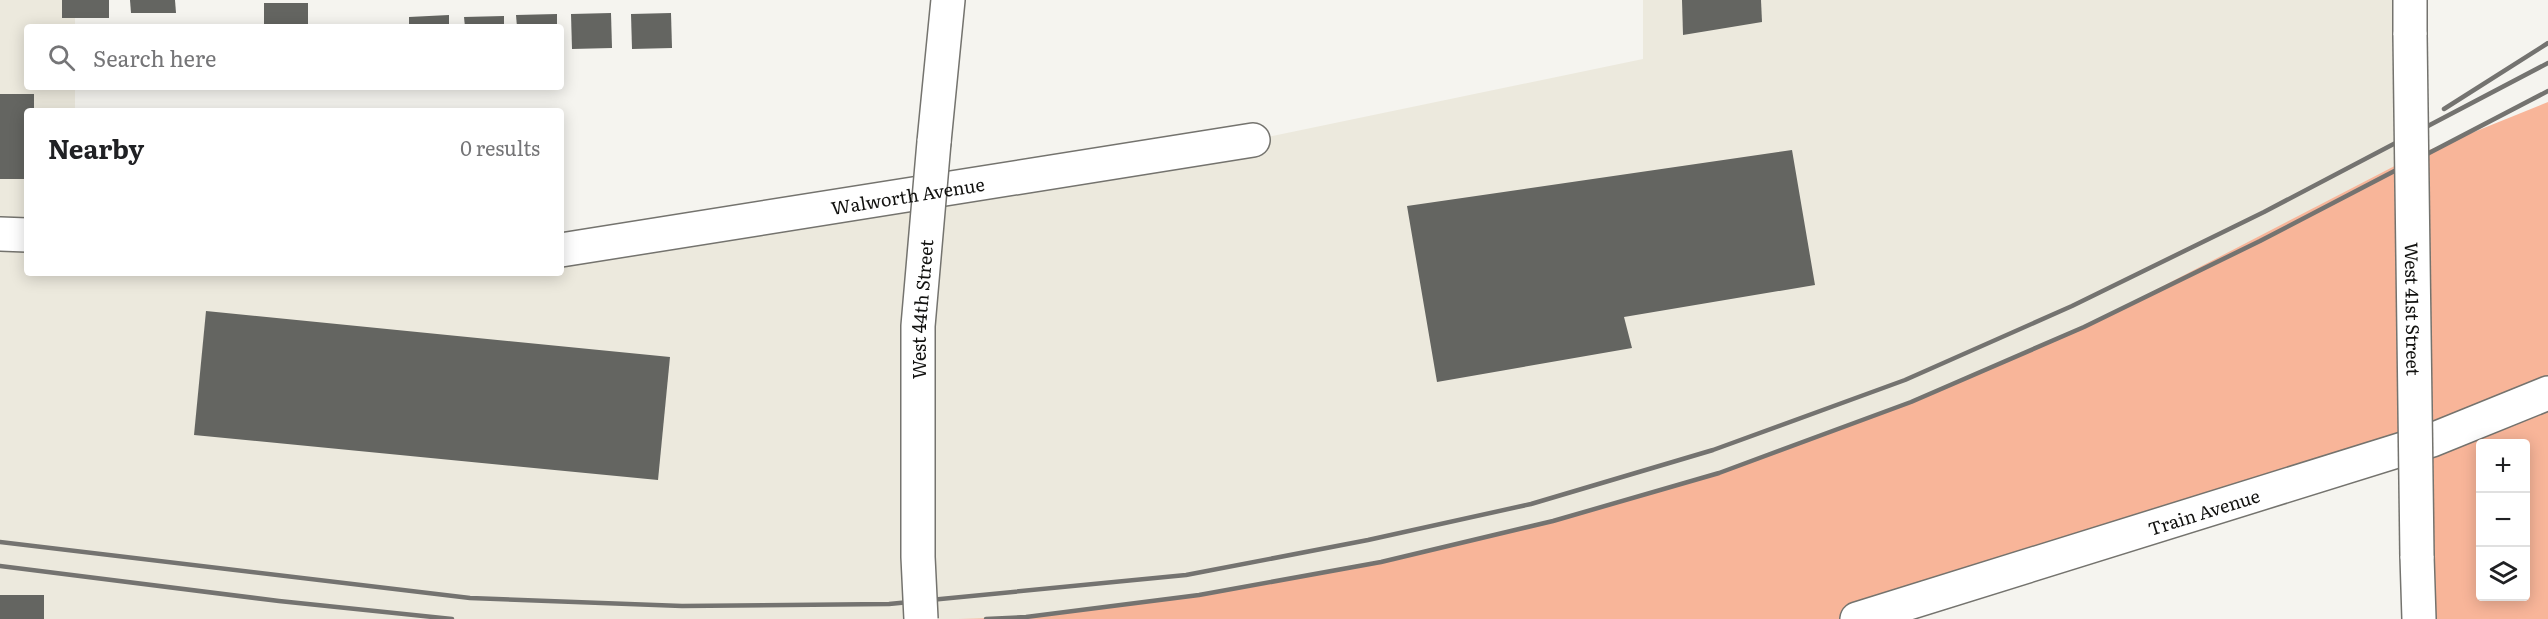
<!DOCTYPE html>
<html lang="en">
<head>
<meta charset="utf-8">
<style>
	:root { --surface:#fff; --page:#f6f6f6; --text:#202124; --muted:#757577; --line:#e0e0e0 }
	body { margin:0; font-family:Literata,serif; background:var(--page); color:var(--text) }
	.controls { position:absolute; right:18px; bottom:18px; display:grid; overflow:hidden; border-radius:6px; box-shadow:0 3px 15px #0003 }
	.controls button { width:54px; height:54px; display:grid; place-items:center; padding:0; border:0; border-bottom:2px solid var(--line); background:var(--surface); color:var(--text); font:30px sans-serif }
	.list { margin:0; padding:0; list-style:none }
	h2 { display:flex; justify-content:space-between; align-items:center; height:78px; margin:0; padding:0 24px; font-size:26px }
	h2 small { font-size:20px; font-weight:400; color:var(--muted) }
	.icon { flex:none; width:33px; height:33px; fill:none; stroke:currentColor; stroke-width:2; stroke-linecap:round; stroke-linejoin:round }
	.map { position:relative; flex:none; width:2548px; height:619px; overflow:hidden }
	.search { position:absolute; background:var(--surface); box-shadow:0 3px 15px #0003; left:24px; top:24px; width:540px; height:66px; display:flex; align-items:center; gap:15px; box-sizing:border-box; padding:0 21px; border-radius:6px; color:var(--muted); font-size:22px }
	.panel { position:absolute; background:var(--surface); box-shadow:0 3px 15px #0003; left:24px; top:108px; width:540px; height:168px; border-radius:6px }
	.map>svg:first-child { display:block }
	.built { fill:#ece9dd }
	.green { fill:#f8b599; fill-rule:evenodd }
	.building { fill:#646561 }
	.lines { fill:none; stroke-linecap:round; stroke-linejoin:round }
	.minor-casing { stroke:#74736e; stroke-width:36 }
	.minor { stroke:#fff; stroke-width:33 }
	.rail { stroke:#747370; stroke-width:4.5 }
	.minor-bridge-casing { stroke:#74736e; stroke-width:36; stroke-linecap:butt }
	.minor-bridge { stroke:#fff; stroke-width:33 }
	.labels { text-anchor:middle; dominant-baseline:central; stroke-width:4.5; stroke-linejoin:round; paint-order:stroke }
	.street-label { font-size:18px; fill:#121210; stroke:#fff }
</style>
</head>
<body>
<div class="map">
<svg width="2548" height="619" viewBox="0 0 2548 619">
	<rect width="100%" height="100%" fill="#f5f4ef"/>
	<polygon class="built" points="0,0 75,0 75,27 27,27 27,87 75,87 75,111 27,111 27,273 561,273 561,250 1253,140 1643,59 1643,0 2410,0 2412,157 2260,241 2084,327 1911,402 1719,473 1553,521 1381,562 1199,595 1026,617 958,619 0,619"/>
	<path class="green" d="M2548,102v517h-129l-3,-181 -559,181h-899l68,-2 173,-22 182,-33 172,-41 166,-48 192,-71 173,-75 328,-170zM2480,444h46v152h-46z"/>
	<g class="building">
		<rect x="62" y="0" width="47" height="18"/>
		<polygon points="130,0 175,0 176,13 131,13"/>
		<polygon points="1682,0 1761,0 1762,22 1683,35"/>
		<rect x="264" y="3" width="44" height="24"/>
		<polygon points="611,13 612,48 572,49 571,14"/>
		<polygon points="671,13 672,48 632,49 631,14"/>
		<polygon points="557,14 557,27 517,27 516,15"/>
		<polygon points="449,15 449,27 409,27 409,17"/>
		<polygon points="504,16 504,27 465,27 464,17"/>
		<polygon points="0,94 34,94 34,111 27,111 27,179 0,179"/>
		<polygon points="1792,150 1815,285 1624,317 1632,348 1437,382 1407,206"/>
		<polygon points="206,311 670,357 658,480 194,435"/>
		<rect x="0" y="595" width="44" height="24"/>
	</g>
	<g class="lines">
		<g class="minor-casing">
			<g id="minor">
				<polyline points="2410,0 2410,35"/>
				<polyline points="934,142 948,0"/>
				<polyline points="0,234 27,235"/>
				<path id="s1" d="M561,250l692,-110"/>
				<polyline points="2417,556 2419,619"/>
				<path id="s2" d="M1857,619l575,-179 116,-47"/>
			</g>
		</g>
		<use href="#minor" class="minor"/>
		<g class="rail">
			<polyline points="2444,109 2548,43"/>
			<polyline points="0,542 470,598 682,606 889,604 1186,575 1368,540 1531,504 1713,450 1905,380 2072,306 2264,212 2548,63"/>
			<polyline points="0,566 279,601 452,619"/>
			<polyline points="986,619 1026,617 1199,595 1381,562 1553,521 1719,473 1911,402 2084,327 2260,241 2548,91"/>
		</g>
		<g class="minor-bridge-casing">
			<g id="minor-bridge">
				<path id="s3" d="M2410,35l7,521"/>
				<path id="s4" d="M921,619l-3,-62v-231l16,-184"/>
			</g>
		</g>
		<use href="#minor-bridge" class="minor-bridge"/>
	</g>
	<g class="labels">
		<g class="street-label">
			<text stroke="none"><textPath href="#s1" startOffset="351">Walworth Avenue</textPath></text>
			<text stroke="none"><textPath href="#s4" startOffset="310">West 44th Street</textPath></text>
			<text stroke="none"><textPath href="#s3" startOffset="274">West 41st Street</textPath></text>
			<text stroke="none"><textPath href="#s2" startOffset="363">Train Avenue</textPath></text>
		</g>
	</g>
</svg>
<div class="controls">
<button>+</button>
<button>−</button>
<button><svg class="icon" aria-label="layers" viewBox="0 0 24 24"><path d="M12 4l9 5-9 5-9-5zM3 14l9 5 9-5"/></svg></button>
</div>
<div class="search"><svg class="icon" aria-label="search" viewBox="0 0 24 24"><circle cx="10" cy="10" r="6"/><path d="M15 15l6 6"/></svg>Search here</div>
<section class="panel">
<h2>Nearby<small>0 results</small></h2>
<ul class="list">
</ul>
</section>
</div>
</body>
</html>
